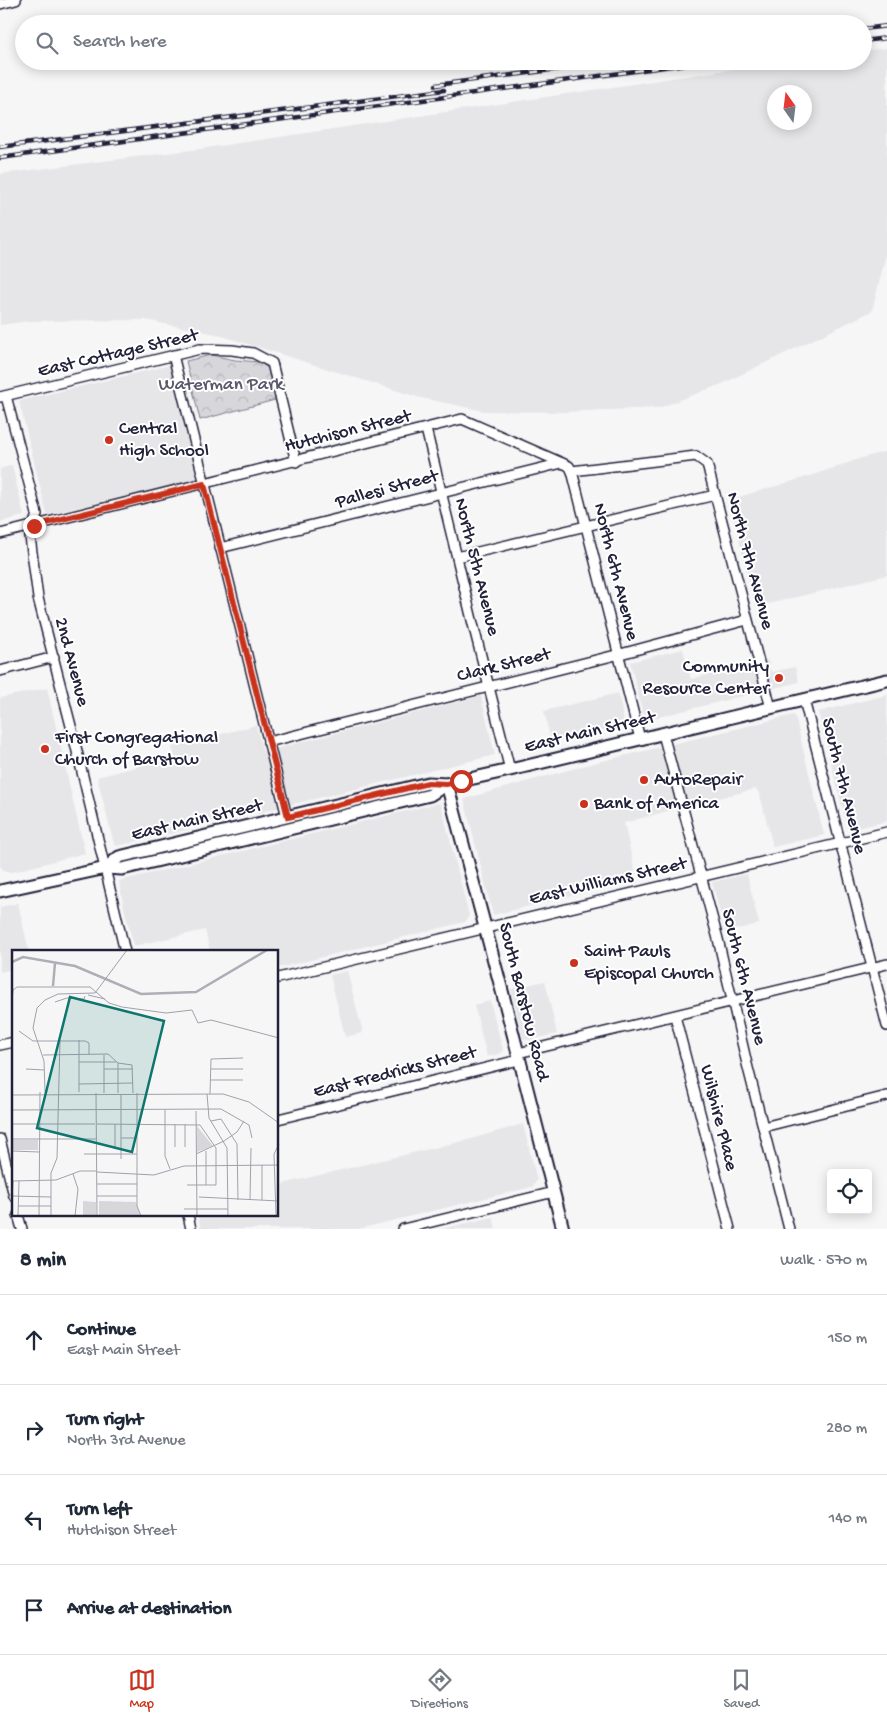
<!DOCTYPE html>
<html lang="en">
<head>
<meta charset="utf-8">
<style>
	:root { --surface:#fff; --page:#f2f2f3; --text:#1f2937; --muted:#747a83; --line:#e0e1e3; --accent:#c8321e }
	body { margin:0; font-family:"Gochi Hand",sans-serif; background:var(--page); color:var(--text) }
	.controls { position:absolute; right:15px; bottom:15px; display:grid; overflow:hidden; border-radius:5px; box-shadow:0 2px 12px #0003 }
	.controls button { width:45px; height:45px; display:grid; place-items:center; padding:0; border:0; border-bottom:1px solid var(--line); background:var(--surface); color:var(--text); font:25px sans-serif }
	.compass { position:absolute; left:767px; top:85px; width:45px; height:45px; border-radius:50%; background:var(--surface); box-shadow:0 2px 12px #0003; rotate:346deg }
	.stop { position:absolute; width:15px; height:15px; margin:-11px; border:4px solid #c8321e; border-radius:50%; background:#fff }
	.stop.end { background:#c8321e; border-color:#fff; box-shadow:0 1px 5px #0008 }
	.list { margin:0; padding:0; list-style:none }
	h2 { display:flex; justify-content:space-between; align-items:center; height:65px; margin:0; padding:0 20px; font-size:21px }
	h2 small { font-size:16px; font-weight:400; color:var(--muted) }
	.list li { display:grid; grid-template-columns:32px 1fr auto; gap:15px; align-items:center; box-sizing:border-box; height:90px; padding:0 20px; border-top:1px solid var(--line) }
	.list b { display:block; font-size:19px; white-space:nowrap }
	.list p { margin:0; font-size:16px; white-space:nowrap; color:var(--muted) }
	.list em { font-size:16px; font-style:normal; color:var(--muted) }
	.icon { flex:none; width:28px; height:28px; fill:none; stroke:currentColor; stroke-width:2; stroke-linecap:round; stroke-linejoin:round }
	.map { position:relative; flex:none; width:887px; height:1229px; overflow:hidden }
	.search { position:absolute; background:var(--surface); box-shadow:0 2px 12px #0003; left:15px; right:15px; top:15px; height:55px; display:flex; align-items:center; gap:12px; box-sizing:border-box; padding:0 18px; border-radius:28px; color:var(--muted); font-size:19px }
	.sheet { height:425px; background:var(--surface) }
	nav { display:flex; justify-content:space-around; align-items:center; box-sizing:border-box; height:70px; border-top:1px solid var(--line); background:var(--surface); font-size:14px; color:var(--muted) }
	nav a { display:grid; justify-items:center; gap:2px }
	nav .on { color:var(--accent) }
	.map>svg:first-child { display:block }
	.built { fill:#e6e6e9; fill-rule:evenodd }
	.forest { fill:url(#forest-crowns); stroke:#7c7c8b }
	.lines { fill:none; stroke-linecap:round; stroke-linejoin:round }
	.minor-casing { stroke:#22223b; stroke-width:12 }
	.major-casing { stroke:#22223b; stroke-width:15 }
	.minor { stroke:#fff; stroke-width:9 }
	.major { stroke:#fff; stroke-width:11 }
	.rail-casing { stroke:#22223b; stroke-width:4.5 }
	.rail { stroke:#fff; stroke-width:2.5; stroke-dasharray:8; stroke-linecap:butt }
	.route { stroke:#c8321e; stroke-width:6 }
	.poi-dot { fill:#c8321e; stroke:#fff; stroke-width:2 }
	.labels { text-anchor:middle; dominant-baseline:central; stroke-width:4; stroke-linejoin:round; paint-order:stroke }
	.street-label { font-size:19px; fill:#22223b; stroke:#fff }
	.park-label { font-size:19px; fill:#58586b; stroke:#fff }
	.poi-label { font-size:19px; fill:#22223b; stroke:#fff; text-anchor:start }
	.inset-river { fill:none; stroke:#aeaeb7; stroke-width:2.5 }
	.inset-road { fill:none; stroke:#a1a1ac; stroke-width:1 }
	.view { fill:#0f766e; fill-opacity:0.15; stroke:#0f766e; stroke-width:2.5 }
	.inset-edge { fill:none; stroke:#22223b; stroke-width:2.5 }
</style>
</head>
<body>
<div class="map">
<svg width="887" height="1229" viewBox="0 0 887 1229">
	<defs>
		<pattern id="forest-crowns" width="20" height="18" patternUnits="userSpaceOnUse" patternTransform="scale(1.25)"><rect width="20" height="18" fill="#d7d7db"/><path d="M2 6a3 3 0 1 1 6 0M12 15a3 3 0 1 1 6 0" fill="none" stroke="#b8b8bd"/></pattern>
	</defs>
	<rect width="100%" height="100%" fill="#f6f6f7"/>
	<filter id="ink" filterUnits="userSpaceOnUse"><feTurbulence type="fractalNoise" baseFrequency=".02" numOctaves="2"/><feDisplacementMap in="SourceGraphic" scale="10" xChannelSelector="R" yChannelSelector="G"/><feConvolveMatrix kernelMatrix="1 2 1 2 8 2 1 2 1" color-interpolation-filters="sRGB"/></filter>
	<g filter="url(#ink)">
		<g class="built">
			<path d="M887,48v203l-15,60 -148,72 -65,25 -95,4 -80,-1 -67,-14 -201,-63 -71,-14 -115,1 -30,4v-151l199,-25 587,-88h77v-10zM774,92h30v30h-30z"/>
			<polygon points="171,365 198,479 47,515 19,401"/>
			<polygon points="887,451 887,575 756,607 729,500 810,476 862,458"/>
			<polygon points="12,465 24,516 0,522 0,469"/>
			<polygon points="683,649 691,679 768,660 771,672 795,667 799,682 646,720 644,718 630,662"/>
			<polygon points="47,688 85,853 12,872 4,871 0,866 0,698"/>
			<polygon points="618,693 624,721 622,726 551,742 544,711"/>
			<polygon points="887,695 887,821 853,829 847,826 818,712"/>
			<polygon points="481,696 495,755 257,813 256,810 190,826 190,829 117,846 114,844 97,777 175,757 172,747 256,725 263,752"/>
			<polygon points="793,715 795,716 824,835 773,847 760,795 756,789 693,804 624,823 637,880 493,915 464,799 590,764"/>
			<polygon points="439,803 441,804 469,916 465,922 278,968 278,952 210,951 205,930 134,946 124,908 119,881"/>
			<polygon points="747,874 759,924 725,932 712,882"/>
			<polygon points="18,903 29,951 14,952 14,969 0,972 0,907"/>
			<polygon points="347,971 363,1033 345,1037 330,975"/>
			<polygon points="545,981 557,1034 528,1040 523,1038 511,989"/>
			<polygon points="490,1001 503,1050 499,1054 487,1057 474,1005"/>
			<polygon points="523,1124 537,1180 532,1187 358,1229 201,1229 198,1215 278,1215 278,1185 471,1139"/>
			<polygon points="493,1217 496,1229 441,1229"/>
		</g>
		<polygon class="forest" points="211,355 235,360 259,362 269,369 275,400 200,420 186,361"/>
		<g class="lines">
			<g class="minor-casing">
				<g id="minor">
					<polyline points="0,4 16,0"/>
					<polyline points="173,355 287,817"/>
					<polyline points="6,396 37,514 30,537 38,598 71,726 125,952"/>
					<polyline points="0,397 200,349 232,350 253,353 272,363 296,462"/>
					<polyline points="426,429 472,620 510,770"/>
					<polyline points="572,471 640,739"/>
					<polyline points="0,534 462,419 569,466 572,471 696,456 707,464 771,708"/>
					<polyline points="220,548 562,463"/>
					<polyline points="457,557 715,495"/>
					<polyline points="0,671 54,657"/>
					<polyline points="804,700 887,1026"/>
					<polyline points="663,734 718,939 747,1064 789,1229"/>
					<polyline points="268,742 628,652 747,620"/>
					<polyline points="278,978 887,832"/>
					<polyline points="675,1016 730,1229"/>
					<polyline points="0,1045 14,1042"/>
					<polyline points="518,1053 887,964"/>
					<polyline points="278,1119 519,1060"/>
					<polyline points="763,1127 887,1096"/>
					<polyline points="0,1139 14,1196"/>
					<polyline points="18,1215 22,1229"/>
					<polyline points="188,1215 191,1229"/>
					<polyline points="403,1229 554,1192"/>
				</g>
			</g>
			<g class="major-casing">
				<g id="major">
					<polyline points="447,784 502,991 563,1229"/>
					<polyline points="106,868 119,857 428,783 447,784 510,770 887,680"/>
					<polyline points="0,891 106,868 122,869 160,860 430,795 447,784"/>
				</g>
			</g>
			<use href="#minor" class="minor"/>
			<use href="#major" class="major"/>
			<g class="rail-casing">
				<g id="rail">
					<polyline points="863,29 887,26"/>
					<polyline points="863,41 887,38"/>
					<polyline points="436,85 620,61"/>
					<polyline points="0,147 444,90"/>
					<polyline points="0,158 708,61"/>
				</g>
			</g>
			<use href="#rail" class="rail"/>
		</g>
	</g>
	<g class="lines" filter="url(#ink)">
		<polyline class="route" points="34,526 204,484 288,817 428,783 446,784 461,781"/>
	</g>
	<g class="poi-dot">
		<circle cx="109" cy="440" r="5"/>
		<circle cx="779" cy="678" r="5"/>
		<circle cx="45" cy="749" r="5"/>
		<circle cx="644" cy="780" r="5"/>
		<circle cx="584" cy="804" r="5"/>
		<circle cx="574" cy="963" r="5"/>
	</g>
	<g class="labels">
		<g class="street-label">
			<text transform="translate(118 354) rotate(-13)">East Cottage Street</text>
			<text transform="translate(348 432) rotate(-14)">Hutchison Street</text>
			<text transform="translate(387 490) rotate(-15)">Pallesi Street</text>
			<text transform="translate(749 561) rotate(75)">North 7th Avenue</text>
			<text transform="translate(476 567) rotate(76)">North 5th Avenue</text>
			<text transform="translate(615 572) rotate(76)">North 6th Avenue</text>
			<text transform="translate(71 662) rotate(75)">2nd Avenue</text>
			<text transform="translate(504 666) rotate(-14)">Clark Street</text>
			<text transform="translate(590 733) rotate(-13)">East Main Street</text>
			<text transform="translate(843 786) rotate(76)">South 7th Avenue</text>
			<text transform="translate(197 821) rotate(-13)">East Main Street</text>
			<text transform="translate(608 882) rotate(-13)">East Williams Street</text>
			<text transform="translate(743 977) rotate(76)">South 6th Avenue</text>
			<text transform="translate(523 1002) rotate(76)">South Barstow Road</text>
			<text transform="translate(395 1073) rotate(-14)">East Fredricks Street</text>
			<text transform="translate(718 1118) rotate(76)">Wilshire Place</text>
		</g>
		<g class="park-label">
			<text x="221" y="385">Waterman Park</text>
		</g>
		<g class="poi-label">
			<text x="119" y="429">Central<tspan x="119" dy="22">High School</tspan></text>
			<text x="769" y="667" text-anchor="end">Community<tspan x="769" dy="22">Resource Center</tspan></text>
			<text x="55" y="738">First Congregational<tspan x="55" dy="22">Church of Barstow</tspan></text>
			<text x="654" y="780">AutoRepair</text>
			<text x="594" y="804">Bank of America</text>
			<text x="584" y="952">Saint Pauls<tspan x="584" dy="22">Episcopal Church</tspan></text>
		</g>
	</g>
	<g transform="translate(12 950)">
		<rect width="266" height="266" fill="#f6f6f7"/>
		<path d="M1,190h25v10h-25z" fill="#d7d7db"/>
		<path d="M185,176l16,20 -16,6zM71,251l13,1v14h-13zM87,251l37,1 4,14h-41z" fill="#d7d7db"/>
		<path class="inset-river" d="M0,12l11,-5 52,9 66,28 55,-2 71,-42M41,36l2,-23"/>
		<path class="inset-road" d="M76,45l17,4M0,51l1,-11 4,-3h73l19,16 13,4 44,6 26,-3 6,13 13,-3 68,18M43,52l12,-4 17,1 1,-3M7,81l14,10h52l4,2v12M31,105l65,-1 10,9 14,2 1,28M67,112h37M106,113v30M14,119l18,1M92,119h29M199,119h32M199,130h32M67,134l54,-1M33,142l-1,-31 -11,-33 4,-20 8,-8 13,-6 37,-1 32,-43M67,142v-52M84,143l1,123M92,143v-38M125,143v113l4,10M195,144l2,24 18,30 1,68M198,144l1,-35 32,-1M0,145l211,-1 26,8 30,21M109,145v64M0,160l209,-1 28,16 3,13M153,160v46l5,13M184,161l1,105M199,171l10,-2 16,25 1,56M0,174h83M85,174l103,1 16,23v37h-29M103,174v24M163,174v23M173,174v23M109,188h16M0,189h85M0,189v12l27,1M72,204h53M184,204l28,-13 13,-9 7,-11M250,215v35M85,222l57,3 30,-9 95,-1M61,224l5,15 -3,27M0,231l44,-1 24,-9h16M85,234h40M194,235v-34M0,246l39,1M85,246h40M187,247l80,4M0,250l1,-19M238,250l1,-52M6,256h33M172,259h44M6,266l1,-35M27,266l1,-124M39,266v-43l6,-15 3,-118M264,266l-2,-62 5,-10"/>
		<path class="view" d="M58,47l94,24 -32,131 -95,-24z"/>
		<rect width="266" height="266" class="inset-edge"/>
	</g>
</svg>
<div class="controls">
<button><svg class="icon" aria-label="locate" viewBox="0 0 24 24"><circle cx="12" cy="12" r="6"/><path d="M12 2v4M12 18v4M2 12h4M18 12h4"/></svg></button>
</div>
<svg class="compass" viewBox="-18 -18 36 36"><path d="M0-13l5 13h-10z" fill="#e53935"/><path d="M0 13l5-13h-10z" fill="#747a83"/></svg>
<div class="stop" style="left:461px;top:781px"></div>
<div class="stop end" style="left:34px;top:526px"></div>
<div class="search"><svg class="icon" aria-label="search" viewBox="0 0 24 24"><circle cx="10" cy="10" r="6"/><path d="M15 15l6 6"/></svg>Search here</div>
</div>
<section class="sheet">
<h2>8 min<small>Walk · 570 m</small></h2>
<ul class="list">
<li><svg class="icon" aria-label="ahead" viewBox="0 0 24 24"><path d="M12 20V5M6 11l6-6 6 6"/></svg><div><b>Continue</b><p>East Main Street</p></div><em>150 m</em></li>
<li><svg class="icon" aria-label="right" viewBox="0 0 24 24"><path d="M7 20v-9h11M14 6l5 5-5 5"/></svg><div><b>Turn right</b><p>North 3rd Avenue</p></div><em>280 m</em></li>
<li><svg class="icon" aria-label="left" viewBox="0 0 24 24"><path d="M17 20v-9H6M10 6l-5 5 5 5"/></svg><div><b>Turn left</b><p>Hutchison Street</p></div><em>140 m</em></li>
<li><svg class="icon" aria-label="arrive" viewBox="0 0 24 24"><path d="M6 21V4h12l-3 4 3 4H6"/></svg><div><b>Arrive at destination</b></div></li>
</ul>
</section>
<nav>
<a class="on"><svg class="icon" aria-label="map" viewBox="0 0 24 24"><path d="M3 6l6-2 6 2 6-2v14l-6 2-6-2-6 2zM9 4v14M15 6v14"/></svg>Map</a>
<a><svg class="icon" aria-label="directions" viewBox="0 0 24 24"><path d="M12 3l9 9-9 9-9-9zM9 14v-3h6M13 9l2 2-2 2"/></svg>Directions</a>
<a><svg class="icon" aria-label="saved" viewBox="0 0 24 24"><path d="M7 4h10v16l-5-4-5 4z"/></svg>Saved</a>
</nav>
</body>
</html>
